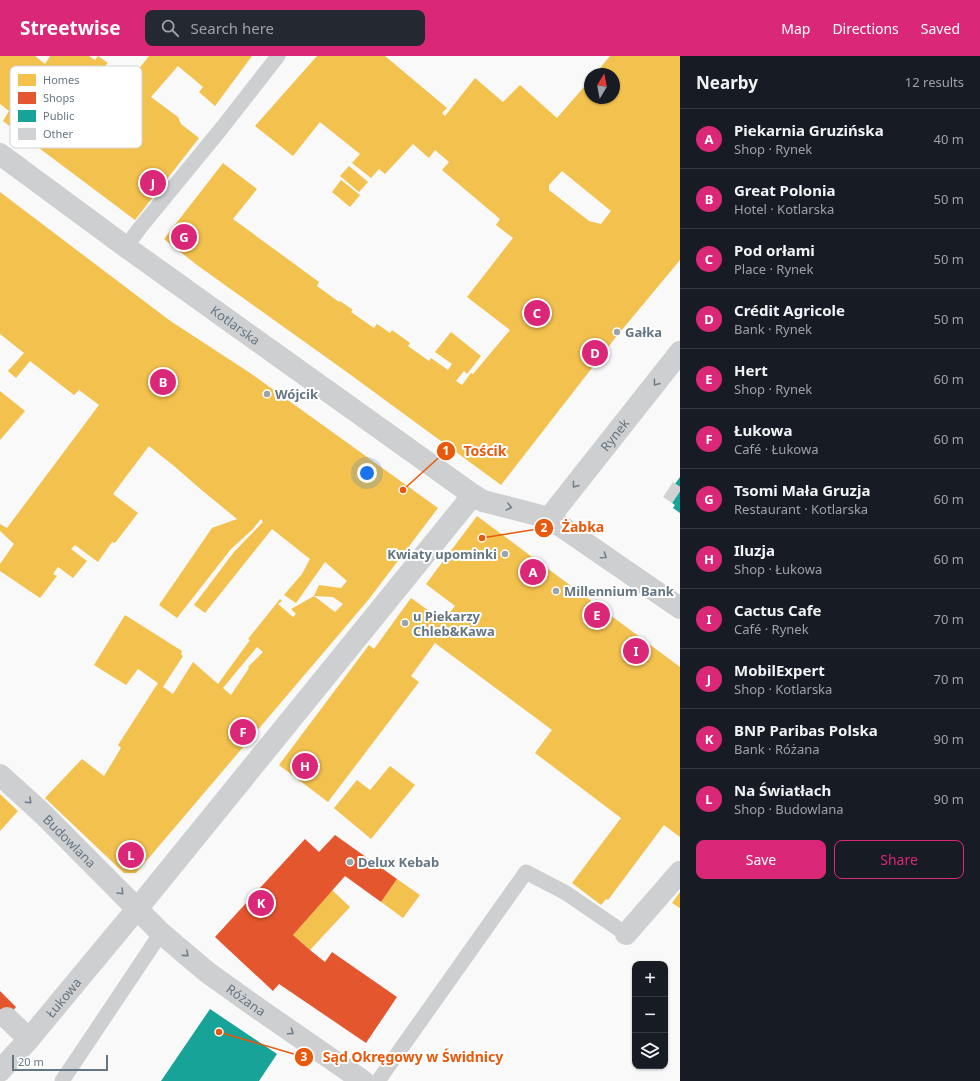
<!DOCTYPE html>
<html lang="en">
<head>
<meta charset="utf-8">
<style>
	:root { --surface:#171b24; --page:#242831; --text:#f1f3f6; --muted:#9ea1a6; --line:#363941; --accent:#db2777 }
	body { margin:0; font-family:"Noto Sans",sans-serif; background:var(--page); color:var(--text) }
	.controls { position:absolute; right:12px; bottom:12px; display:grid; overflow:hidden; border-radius:8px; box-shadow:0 1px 3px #0004 }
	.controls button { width:36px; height:36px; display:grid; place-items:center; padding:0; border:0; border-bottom:1px solid var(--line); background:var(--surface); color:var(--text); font:20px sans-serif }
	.compass { position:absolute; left:584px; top:12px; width:36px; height:36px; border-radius:50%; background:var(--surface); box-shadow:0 1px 3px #0004; rotate:10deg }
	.scale { position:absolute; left:12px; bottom:10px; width:96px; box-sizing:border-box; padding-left:4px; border:2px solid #657683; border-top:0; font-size:11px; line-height:14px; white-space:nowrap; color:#657683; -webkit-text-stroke:3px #fff; paint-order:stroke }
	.you { position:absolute; left:367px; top:417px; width:14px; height:14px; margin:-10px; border:3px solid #fff; border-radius:50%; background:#1a73e8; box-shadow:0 0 0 6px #1a73e833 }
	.badge { display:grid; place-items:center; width:26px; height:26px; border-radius:50%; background:var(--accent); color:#fff; font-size:13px; font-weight:700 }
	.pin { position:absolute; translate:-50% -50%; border:2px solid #fff; box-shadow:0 1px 4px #0006 }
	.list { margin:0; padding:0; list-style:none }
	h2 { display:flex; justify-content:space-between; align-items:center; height:52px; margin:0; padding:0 16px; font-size:17px }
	h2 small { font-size:13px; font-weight:400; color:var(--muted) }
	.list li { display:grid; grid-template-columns:26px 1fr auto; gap:12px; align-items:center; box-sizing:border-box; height:60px; padding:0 16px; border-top:1px solid var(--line) }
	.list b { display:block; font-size:15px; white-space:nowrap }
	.list p { margin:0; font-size:13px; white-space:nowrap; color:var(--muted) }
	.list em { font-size:13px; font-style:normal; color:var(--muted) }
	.actions { display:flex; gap:8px; padding:12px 16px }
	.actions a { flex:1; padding:9px 0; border:1px solid var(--accent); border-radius:8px; text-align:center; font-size:14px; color:var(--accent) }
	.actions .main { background:var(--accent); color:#fff }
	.icon { flex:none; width:22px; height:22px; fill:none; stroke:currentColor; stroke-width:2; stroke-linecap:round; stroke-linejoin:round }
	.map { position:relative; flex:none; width:680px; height:1025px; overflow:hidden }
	header { display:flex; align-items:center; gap:24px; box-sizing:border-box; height:56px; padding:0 20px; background:var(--accent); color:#fff }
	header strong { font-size:19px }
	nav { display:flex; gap:22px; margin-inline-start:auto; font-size:14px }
	.search { width:280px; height:36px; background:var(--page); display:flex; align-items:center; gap:10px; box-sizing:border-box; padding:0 14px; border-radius:8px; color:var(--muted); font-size:15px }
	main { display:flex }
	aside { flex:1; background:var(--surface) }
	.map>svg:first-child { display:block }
	.homes { fill:#f2c14e; fill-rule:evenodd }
	.shops { fill:#e4572e }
	.public { fill:#17a398 }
	.building { fill:#d0d2d3 }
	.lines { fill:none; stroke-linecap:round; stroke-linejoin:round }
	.lane { stroke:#cecfd0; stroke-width:15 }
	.street { stroke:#cecfd0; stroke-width:22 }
	.oneway { stroke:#707f8b }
	.poi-dot { fill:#99a4ac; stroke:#fff; stroke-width:1.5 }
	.labels { text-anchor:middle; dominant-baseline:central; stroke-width:4; stroke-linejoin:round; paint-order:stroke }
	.street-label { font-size:13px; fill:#657683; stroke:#fff }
	.poi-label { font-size:13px; font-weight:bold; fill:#657683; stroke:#fff; text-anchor:start }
	.key { fill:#fff; stroke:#d1d6da; stroke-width:1 }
	.key-label { font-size:11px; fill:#657683 }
	.leader { fill:none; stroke:#e8590c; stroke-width:1.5 }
	.callout-dot { fill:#e8590c; stroke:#fff; stroke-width:1.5 }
	.mark-label { font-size:12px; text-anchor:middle; font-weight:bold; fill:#fff }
	.callout-label { font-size:14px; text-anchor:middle; font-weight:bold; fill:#e8590c; stroke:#fff; stroke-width:4; stroke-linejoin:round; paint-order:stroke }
</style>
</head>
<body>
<header>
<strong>Streetwise</strong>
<div class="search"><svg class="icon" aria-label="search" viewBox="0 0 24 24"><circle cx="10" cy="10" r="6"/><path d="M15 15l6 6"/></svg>Search here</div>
<nav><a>Map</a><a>Directions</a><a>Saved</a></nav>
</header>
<main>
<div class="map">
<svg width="680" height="1025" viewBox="0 0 680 1025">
	<rect width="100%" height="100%" fill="#f9f9f9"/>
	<g class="homes">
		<polygon points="0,0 35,0 45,8 50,0 89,0 95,4 98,0 108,7 104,11 126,29 149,0 252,0 215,50 199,36 203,31 178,10 151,41 178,61 181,68 199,82 135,164 3,65 9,55 0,48"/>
		<path d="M317,0h68l62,52 -5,5 3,3 30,-38 28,24 17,-17 37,33 33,-38v18h24v-24h-19l15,-18h70v204l-64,77 -115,148 -157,-115 -147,-105 -33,-26 59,-76 34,26 -24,30 86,63 -2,4 22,16 1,-1 13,9 -2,2 23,16 3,-4 13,9 2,-3 18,13 -2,3 21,15 2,-3 17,12 4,-6 -17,-12 16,-20 30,24 -14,18 -3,-3 -8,10 6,4 9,-12 2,1 37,-44 -43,-33 46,-59 -17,-13 4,-6 -58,-49 7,-8 -14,-12 -6,8 -16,-14 -28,30 -6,-5 -8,9 -19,-15 8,-9 -40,-32 -27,34 -38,-30zM562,115l49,40 -10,13 -12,-3 -40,-31v-5z"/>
		<polygon points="349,110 368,126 359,136 340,120"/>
		<polygon points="341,124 360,139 350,151 332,136"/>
		<path d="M0,136l169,128 81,53 188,135 -69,91 -233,274h-12l-79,-75 37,-39 22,17 17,-28 -3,-3 40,-62 -20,-14 -12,16 -32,-20 31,-50 57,36 -1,3 2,2 -20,31 10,7 20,-32 25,22 32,-44 -2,-1 32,-40 2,2 -4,3 15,13 3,-3 -5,-5 23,-13 21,16 8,-8 -10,-7 -19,-1 5,-11 22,3 6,-7 -22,-19 -29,41 -12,-8 18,-21 8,-15 -38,-30 -67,84 -11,-8 40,-53 29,-30 -2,-3 -9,11 -21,19 -54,69 -18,-13 53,-77 25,-9 -33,-27 -30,-26 -25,-20 -36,48 25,19 -23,30 -3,-1 -14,20 -23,-17 -4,4 16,12 -14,17 -15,-11 -5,7 4,2 -17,22 -40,-27v-7l14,-20 -14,-13v-7l7,4 92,-123 -20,-15 -5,5 -44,-34 -14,17 -8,-7 16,-18 -24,-19zM257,591l6,5 -15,15 1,1 -18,27 -8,-7z"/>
		<polygon points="0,335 25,355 0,384"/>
		<polygon points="477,460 680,611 680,781 664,769 608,844 606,843 601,849 572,827 621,762 535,697 552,674 435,587 411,620 419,626 328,746 279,709 369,589 374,593 411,542 443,565 455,550 426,528"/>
		<polygon points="390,710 415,729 371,783 334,752 357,724 370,734"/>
		<polygon points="0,738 18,755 0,775"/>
		<polygon points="397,823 420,839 403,862 381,846"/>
		<polygon points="332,834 350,851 310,894 293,879"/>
		<polygon points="680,836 680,852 672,847"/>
	</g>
	<g class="shops">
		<polygon points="335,779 397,823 381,846 345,820 293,879 310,894 325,906 332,896 397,941 366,987 279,928 273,935 215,881 305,783 319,796"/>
		<polygon points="0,935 16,951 0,969"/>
	</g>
	<g class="public">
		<polygon points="680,421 680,431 675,428"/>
		<polygon points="680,435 680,457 673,452 675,449 672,447"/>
		<polygon points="210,953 277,998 259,1025 161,1025"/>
	</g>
	<polygon class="building" points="673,426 680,431 680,435 672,447 663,441"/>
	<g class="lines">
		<g class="lane">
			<polyline points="126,191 139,173 221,73 278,0"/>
			<polyline points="62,1025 161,877"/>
			<polyline points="378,1025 526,816 566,837 626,878"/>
		</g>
		<g class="street">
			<path id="s1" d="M0,98l126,93 347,248 10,6 66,17 131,90"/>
			<path id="s2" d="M549,462l131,-166"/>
			<path id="s3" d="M0,719l43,39 118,119 46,39 46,33 110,76"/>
			<polyline points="626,878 680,816"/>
			<polyline points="7,962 29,983"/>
			<path id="s4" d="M0,1015l29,-32 117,-141 327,-403"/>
		</g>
	</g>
	<defs><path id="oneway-chevron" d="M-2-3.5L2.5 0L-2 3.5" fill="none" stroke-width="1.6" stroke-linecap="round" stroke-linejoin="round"/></defs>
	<g class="oneway">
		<use href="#oneway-chevron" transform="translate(656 327) rotate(128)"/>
		<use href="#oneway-chevron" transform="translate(575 429) rotate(128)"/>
		<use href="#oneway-chevron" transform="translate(509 451) rotate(14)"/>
		<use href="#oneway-chevron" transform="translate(604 500) rotate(35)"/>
		<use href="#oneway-chevron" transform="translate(29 745) rotate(42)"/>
		<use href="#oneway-chevron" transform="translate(121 836) rotate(45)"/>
		<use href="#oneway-chevron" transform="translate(186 898) rotate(40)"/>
		<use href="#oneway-chevron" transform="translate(291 976) rotate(34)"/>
	</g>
	<g class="poi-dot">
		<circle cx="617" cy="276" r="4"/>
		<circle cx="267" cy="338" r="4"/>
		<circle cx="505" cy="498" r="4"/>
		<circle cx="556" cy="535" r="4"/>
		<circle cx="405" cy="567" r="4"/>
		<circle cx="350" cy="806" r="4"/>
	</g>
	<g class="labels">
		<g class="street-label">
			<text stroke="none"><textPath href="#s1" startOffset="291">Kotlarska</textPath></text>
			<text stroke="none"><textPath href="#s2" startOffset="106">Rynek</textPath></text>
			<text stroke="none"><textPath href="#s3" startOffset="96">Budowlana</textPath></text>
			<text stroke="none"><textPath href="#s4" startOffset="97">Łukowa</textPath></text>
			<text stroke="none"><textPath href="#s3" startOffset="334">Różana</textPath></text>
		</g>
		<g class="poi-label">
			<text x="625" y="276">Gałka</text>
			<text x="275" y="338">Wójcik</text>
			<text x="497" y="498" text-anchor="end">Kwiaty upominki</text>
			<text x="564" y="535">Millennium Bank</text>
			<text x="413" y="560">u Piekarzy<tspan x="413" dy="15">Chleb&amp;Kawa</tspan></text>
			<text x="358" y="806">Delux Kebab</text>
		</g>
	</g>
	<rect x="10" y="10" width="132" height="82" rx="6" class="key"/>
	<rect x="18" y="18" width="18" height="12" fill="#f2c14e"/>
	<rect x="18" y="36" width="18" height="12" fill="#e4572e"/>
	<rect x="18" y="54" width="18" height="12" fill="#17a398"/>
	<rect x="18" y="72" width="18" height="12" fill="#d0d2d3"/>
	<g class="key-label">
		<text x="43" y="28">Homes</text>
		<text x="43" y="46">Shops</text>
		<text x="43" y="64">Public</text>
		<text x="43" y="82">Other</text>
	</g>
	<path class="leader" d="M403 434L446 395M482 482L544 472M219 976L304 1001"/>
	<g class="callout-dot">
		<circle cx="403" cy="434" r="4"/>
		<circle cx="482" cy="482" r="4"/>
		<circle cx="219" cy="976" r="4"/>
		<circle cx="446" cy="395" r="10"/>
		<circle cx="544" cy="472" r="10"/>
		<circle cx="304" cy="1001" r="10"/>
	</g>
	<g class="mark-label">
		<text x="446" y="399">1</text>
		<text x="544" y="476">2</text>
		<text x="304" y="1005">3</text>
	</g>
	<g class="callout-label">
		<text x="485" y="400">Tościk</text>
		<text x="583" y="476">Żabka</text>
		<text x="413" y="1006">Sąd Okręgowy w Świdnicy</text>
	</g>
</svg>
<div class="controls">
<button>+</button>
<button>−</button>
<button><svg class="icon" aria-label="layers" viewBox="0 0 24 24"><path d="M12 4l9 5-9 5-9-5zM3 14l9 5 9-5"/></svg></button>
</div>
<svg class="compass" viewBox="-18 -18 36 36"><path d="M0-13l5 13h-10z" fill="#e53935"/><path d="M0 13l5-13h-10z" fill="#9ea1a6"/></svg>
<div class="scale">20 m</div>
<div class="you"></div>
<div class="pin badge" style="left:533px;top:516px">A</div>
<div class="pin badge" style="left:163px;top:326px">B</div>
<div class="pin badge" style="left:537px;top:257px">C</div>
<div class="pin badge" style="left:595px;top:297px">D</div>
<div class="pin badge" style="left:597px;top:559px">E</div>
<div class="pin badge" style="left:243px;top:676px">F</div>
<div class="pin badge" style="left:184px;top:181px">G</div>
<div class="pin badge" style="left:305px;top:710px">H</div>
<div class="pin badge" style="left:636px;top:595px">I</div>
<div class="pin badge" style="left:153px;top:127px">J</div>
<div class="pin badge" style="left:261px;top:847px">K</div>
<div class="pin badge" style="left:131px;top:799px">L</div>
</div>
<aside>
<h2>Nearby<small>12 results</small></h2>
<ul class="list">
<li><span class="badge">A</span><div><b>Piekarnia Gruzińska</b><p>Shop · Rynek</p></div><em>40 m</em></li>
<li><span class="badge">B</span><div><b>Great Polonia</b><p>Hotel · Kotlarska</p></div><em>50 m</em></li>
<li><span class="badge">C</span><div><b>Pod orłami</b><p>Place · Rynek</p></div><em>50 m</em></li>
<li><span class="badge">D</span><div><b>Crédit Agricole</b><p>Bank · Rynek</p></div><em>50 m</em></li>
<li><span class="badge">E</span><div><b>Hert</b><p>Shop · Rynek</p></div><em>60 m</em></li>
<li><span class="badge">F</span><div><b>Łukowa</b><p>Café · Łukowa</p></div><em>60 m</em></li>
<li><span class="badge">G</span><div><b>Tsomi Mała Gruzja</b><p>Restaurant · Kotlarska</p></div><em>60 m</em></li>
<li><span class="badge">H</span><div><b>Iluzja</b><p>Shop · Łukowa</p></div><em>60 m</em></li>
<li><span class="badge">I</span><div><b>Cactus Cafe</b><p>Café · Rynek</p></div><em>70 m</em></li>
<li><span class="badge">J</span><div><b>MobilExpert</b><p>Shop · Kotlarska</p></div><em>70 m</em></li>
<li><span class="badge">K</span><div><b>BNP Paribas Polska</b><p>Bank · Różana</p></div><em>90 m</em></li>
<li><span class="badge">L</span><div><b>Na Światłach</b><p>Shop · Budowlana</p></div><em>90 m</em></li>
</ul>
<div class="actions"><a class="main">Save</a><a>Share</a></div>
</aside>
</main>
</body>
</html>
